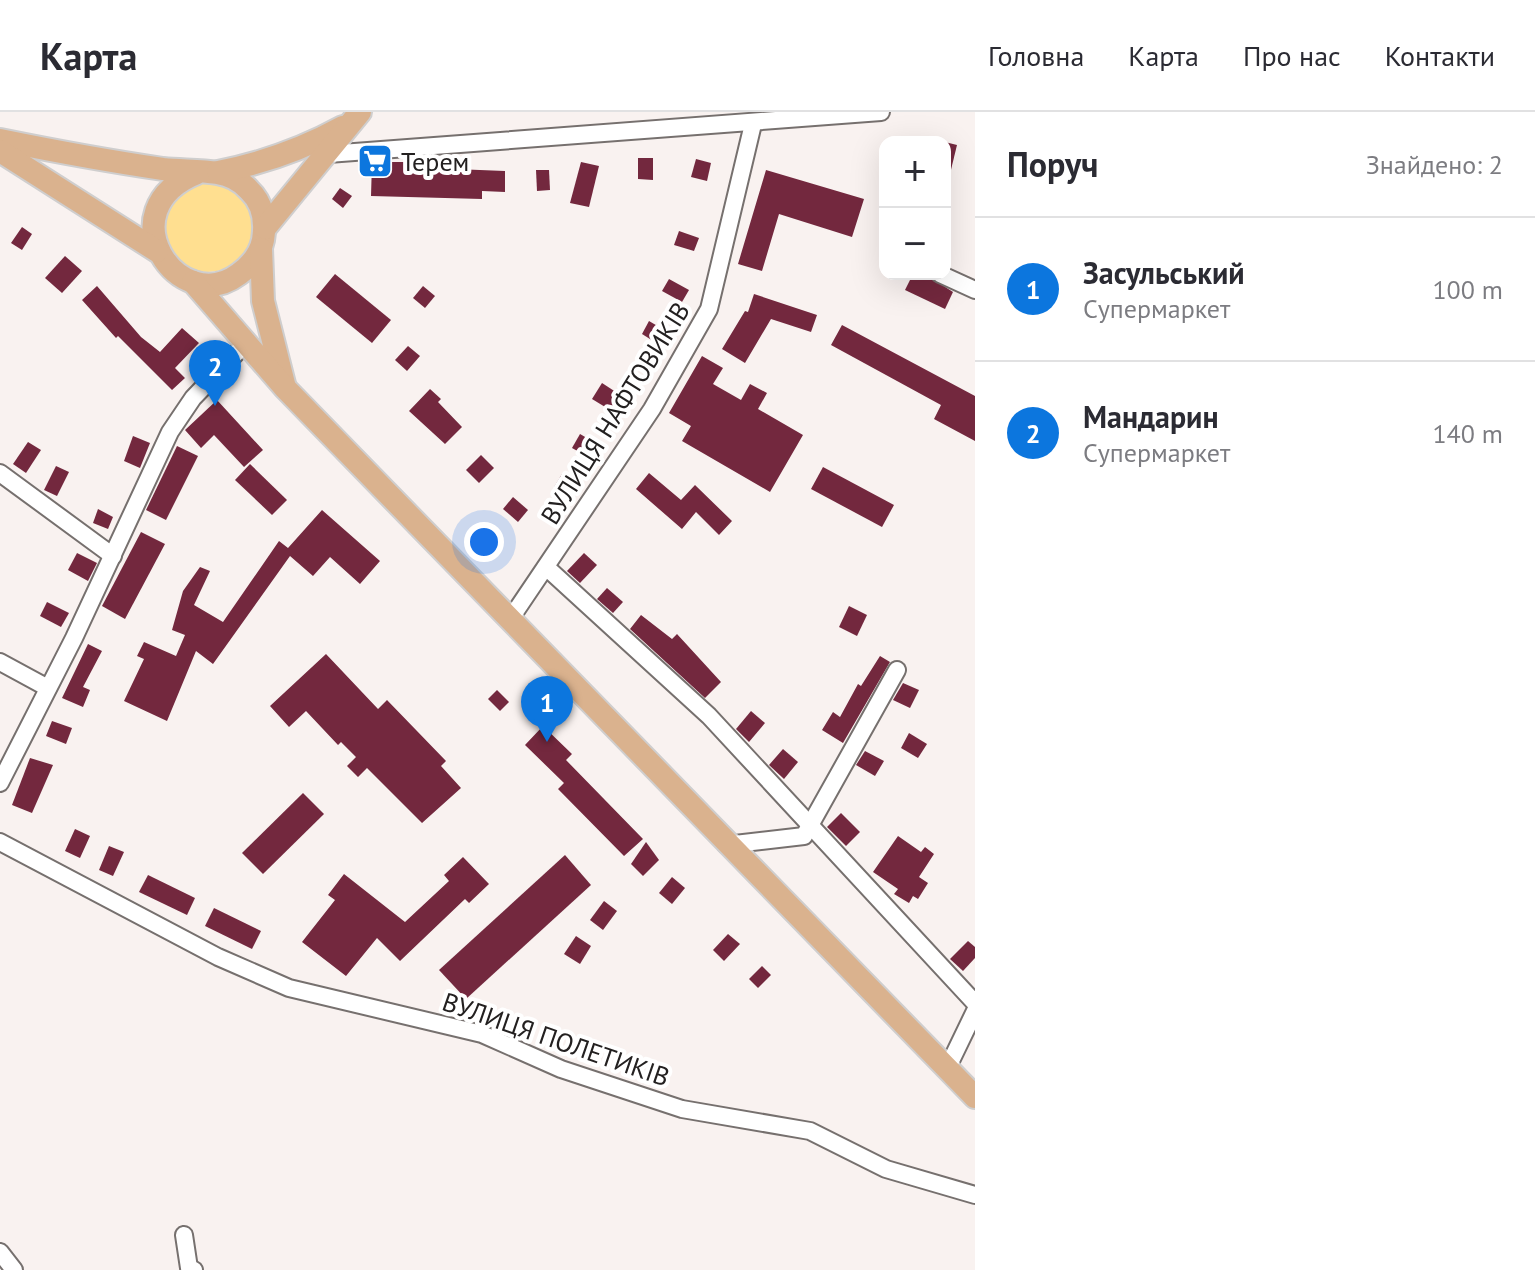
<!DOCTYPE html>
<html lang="uk">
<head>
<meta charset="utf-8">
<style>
	:root { --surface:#fff; --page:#f7f7f7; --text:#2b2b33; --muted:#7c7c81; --line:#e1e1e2; --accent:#0c76de }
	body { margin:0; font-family:"PT Sans",sans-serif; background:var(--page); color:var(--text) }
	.controls { position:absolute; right:24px; top:24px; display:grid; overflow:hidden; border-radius:16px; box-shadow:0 8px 32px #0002 }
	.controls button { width:72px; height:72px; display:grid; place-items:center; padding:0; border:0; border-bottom:2px solid var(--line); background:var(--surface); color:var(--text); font:40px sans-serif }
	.you { position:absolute; left:484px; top:430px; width:28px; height:28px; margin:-20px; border:6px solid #fff; border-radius:50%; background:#1a73e8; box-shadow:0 0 0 12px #1a73e833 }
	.badge { display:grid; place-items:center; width:52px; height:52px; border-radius:50%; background:var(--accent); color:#fff; font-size:26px; font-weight:700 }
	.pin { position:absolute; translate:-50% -66px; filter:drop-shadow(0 2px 4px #0008) }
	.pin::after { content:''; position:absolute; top:42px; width:28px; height:24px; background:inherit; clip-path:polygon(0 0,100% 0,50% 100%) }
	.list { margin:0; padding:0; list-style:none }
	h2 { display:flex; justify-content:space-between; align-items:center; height:104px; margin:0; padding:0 32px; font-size:34px }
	h2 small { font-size:26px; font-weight:400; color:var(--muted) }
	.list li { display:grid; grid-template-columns:52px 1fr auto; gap:24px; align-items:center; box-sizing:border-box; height:144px; padding:0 32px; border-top:2px solid var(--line) }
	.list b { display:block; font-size:30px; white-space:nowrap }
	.list p { margin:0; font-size:26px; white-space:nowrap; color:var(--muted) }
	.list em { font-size:26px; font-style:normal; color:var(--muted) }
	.map { position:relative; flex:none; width:975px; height:1158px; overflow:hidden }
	header { display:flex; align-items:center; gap:48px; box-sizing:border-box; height:112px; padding:0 40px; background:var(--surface); border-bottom:2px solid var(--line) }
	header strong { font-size:38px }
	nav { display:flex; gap:44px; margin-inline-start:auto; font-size:28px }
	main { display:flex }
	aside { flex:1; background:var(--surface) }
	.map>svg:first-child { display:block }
	.green { fill:#ffdf90 }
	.building { fill:#73283e }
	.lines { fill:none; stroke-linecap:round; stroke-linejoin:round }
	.minor-casing { stroke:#76706e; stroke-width:20 }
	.major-casing { stroke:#cfcece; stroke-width:26 }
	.minor { stroke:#fff; stroke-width:16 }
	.major { stroke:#dab28e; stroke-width:22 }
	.labels { text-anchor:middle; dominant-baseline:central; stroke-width:8; stroke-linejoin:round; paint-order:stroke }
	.poi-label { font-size:26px; fill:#232020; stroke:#fff; text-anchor:start }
	.street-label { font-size:26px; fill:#232020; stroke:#fff }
</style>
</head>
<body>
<header>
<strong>Карта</strong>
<nav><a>Головна</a><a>Карта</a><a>Про нас</a><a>Контакти</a></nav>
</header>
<main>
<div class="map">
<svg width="975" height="1158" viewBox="0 0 975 1158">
	<rect width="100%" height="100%" fill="#f9f2f0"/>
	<circle class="green" cx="208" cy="115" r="45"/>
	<g class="building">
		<polygon points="945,30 957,33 949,66 945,65"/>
		<polygon points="638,46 653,46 653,68 638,67"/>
		<polygon points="696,47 711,51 707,69 691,65"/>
		<polygon points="372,50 404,50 404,55 505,59 505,80 482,79 482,87 371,84"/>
		<polygon points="581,50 599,54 589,95 570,91"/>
		<polygon points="536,58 549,58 550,78 537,79"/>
		<polygon points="766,58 864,87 852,125 779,102 762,159 738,152"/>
		<polygon points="340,76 352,84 343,96 332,87"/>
		<polygon points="22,115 32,122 22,138 11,131"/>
		<polygon points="679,119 699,126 694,139 674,133"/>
		<polygon points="65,144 82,159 62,181 45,166"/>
		<polygon points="335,162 391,208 372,231 316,185"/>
		<polygon points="913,162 925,162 953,180 945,197 905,178"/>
		<polygon points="669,167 689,178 682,190 662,179"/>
		<polygon points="97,174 141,225 160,240 182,216 199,231 175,256 185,266 172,278 118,224 116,226 82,188"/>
		<polygon points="423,174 435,184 425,196 413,186"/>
		<polygon points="754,182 817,203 811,220 771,207 745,251 722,237 745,199 748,200"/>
		<polygon points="649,209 666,219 658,232 642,222"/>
		<polygon points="842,213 975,284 975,329 934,307 941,293 831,233"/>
		<polygon points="408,234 420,244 407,259 395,248"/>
		<polygon points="702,244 723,256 713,272 741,288 750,272 767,281 758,297 803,323 770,380 682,329 691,314 669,301"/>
		<polygon points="602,271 625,286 615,301 592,287"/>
		<polygon points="430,277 441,287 438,290 462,315 445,332 409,299"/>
		<polygon points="217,288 263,338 244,355 214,323 201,336 185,318"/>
		<polygon points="580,322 599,333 592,347 572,336"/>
		<polygon points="133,324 150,331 140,356 124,349"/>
		<polygon points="28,330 41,338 26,361 13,352"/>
		<polygon points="177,334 198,344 166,408 146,398"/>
		<polygon points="481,343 494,356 479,371 466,358"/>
		<polygon points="250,352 287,388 272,403 235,368"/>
		<polygon points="56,354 69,360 57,384 44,378"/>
		<polygon points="823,355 894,393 882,415 811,377"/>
		<polygon points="649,361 681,388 695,373 732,409 719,423 696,400 682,417 636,377"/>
		<polygon points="562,362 579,372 572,385 554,375"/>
		<polygon points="513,385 528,398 518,410 503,397"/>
		<polygon points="98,397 113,405 108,417 93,411"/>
		<polygon points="322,398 380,449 360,472 330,445 313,464 290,444 213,552 196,539 167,609 124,589 144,547 137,544 144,530 176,544 185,523 172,518 183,479 200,455 210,459 194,493 223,510 279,429 288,436"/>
		<polygon points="141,420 165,432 125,507 102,494"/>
		<polygon points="77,441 97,451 88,469 68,458"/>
		<polygon points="584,441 597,453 580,471 567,459"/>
		<polygon points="607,476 623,490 613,501 597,487"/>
		<polygon points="47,490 69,501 61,515 40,504"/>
		<polygon points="849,494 867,503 857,524 839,515"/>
		<polygon points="641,503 672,527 677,522 721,570 705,586 630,517"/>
		<polygon points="88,532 102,539 83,575 90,578 83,595 62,586"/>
		<polygon points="326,542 378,597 387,588 446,649 441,654 461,676 422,711 367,656 358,665 347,654 356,645 341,630 338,633 306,599 289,615 270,594"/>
		<polygon points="880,544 890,550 843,631 822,618 833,600 840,605 858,572 861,574"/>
		<polygon points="903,571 919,578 910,596 893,588"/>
		<polygon points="497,578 509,590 500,599 488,587"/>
		<polygon points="751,599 765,611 749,630 736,617"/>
		<polygon points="52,609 72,616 66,632 46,624"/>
		<polygon points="543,614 572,642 566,648 643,727 624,744 558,677 564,671 525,633"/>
		<polygon points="909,621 927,632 918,646 901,636"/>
		<polygon points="783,637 798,650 784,667 769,653"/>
		<polygon points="865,639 884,649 875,664 856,653"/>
		<polygon points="30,646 53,653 32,701 12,693"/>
		<polygon points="303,681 324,702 263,762 242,741"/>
		<polygon points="841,701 860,720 846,734 827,715"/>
		<polygon points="75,717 90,724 80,746 65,739"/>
		<polygon points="898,724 921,740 925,735 934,742 919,765 928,771 918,787 913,784 909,791 894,782 898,777 873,760"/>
		<polygon points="646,730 659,748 643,764 631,752"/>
		<polygon points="109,734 124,740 113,764 99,758"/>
		<polygon points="565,743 591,773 466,887 439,858"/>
		<polygon points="463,745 489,772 469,791 465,787 400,849 377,826 346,864 302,830 335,788 328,783 344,762 405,810 449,769 444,763"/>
		<polygon points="148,763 195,786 187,803 139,780"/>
		<polygon points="672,765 685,776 672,792 659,781"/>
		<polygon points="604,789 617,799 603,818 590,808"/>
		<polygon points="214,796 261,819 252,837 205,814"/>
		<polygon points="728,822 740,832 724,849 713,838"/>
		<polygon points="576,824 591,834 580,852 564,842"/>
		<polygon points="968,829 975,835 975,846 963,859 950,847"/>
		<polygon points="762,854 771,863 758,876 749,867"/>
	</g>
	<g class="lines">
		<g class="minor-casing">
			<g id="minor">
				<polyline points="328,42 881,0"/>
				<polyline points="940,162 975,178"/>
				<polyline points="0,361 113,444"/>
				<polyline points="546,455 709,604 975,891"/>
				<polyline points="509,509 652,297 709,197 753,12"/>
				<polyline points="0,550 48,576"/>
				<polyline points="0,671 74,526 170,320 193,286 244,233"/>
				<polyline points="0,730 218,845 289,876 482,922 561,957 682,997 810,1019 886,1057 975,1083"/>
				<polyline points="726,733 804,724 897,558"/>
				<polyline points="947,957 975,899"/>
				<polyline points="184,1123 189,1156 194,1158"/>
				<polyline points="0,1140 14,1158"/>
			</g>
		</g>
		<g class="major-casing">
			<g id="major">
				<path d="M0,28c54,11 108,21 163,29 18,2 37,1 54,4 13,2 24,8 32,17 14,13 17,32 14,50 -3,15 -13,26 -24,34 -60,45 -134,-64 -42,-101"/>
				<polyline points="0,39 157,139"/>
				<path d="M218,60c46,-9 85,-23 125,-45"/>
				<polyline points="265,116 360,0"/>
				<polyline points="261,137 263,189 284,272"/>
				<polyline points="193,170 285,276 975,985"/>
			</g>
		</g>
		<use href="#minor" class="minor"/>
		<use href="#major" class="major"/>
	</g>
	<defs>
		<g id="supermarket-square" transform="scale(1.8)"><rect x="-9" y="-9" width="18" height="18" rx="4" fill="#0c76de" stroke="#fff"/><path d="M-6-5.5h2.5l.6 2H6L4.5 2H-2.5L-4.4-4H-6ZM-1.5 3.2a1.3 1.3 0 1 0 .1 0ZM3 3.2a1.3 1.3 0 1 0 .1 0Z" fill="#fff"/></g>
	</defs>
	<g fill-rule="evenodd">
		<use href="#supermarket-square" x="375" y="49"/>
	</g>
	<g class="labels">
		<g class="poi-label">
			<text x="401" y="49">Терем</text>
		</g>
		<g class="street-label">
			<text transform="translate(615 301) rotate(-58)">ВУЛИЦЯ НАФТОВИКІВ</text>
			<text transform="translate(556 927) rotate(19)">ВУЛИЦЯ ПОЛЕТИКІВ</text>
		</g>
	</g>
</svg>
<div class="controls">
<button>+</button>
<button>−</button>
</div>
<div class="you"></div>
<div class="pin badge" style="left:547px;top:630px">1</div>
<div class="pin badge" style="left:215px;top:294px">2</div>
</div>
<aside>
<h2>Поруч<small>Знайдено: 2</small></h2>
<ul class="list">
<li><span class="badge">1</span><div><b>Засульський</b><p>Супермаркет</p></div><em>100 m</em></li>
<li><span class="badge">2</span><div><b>Мандарин</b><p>Супермаркет</p></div><em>140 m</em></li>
</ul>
</aside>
</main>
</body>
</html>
